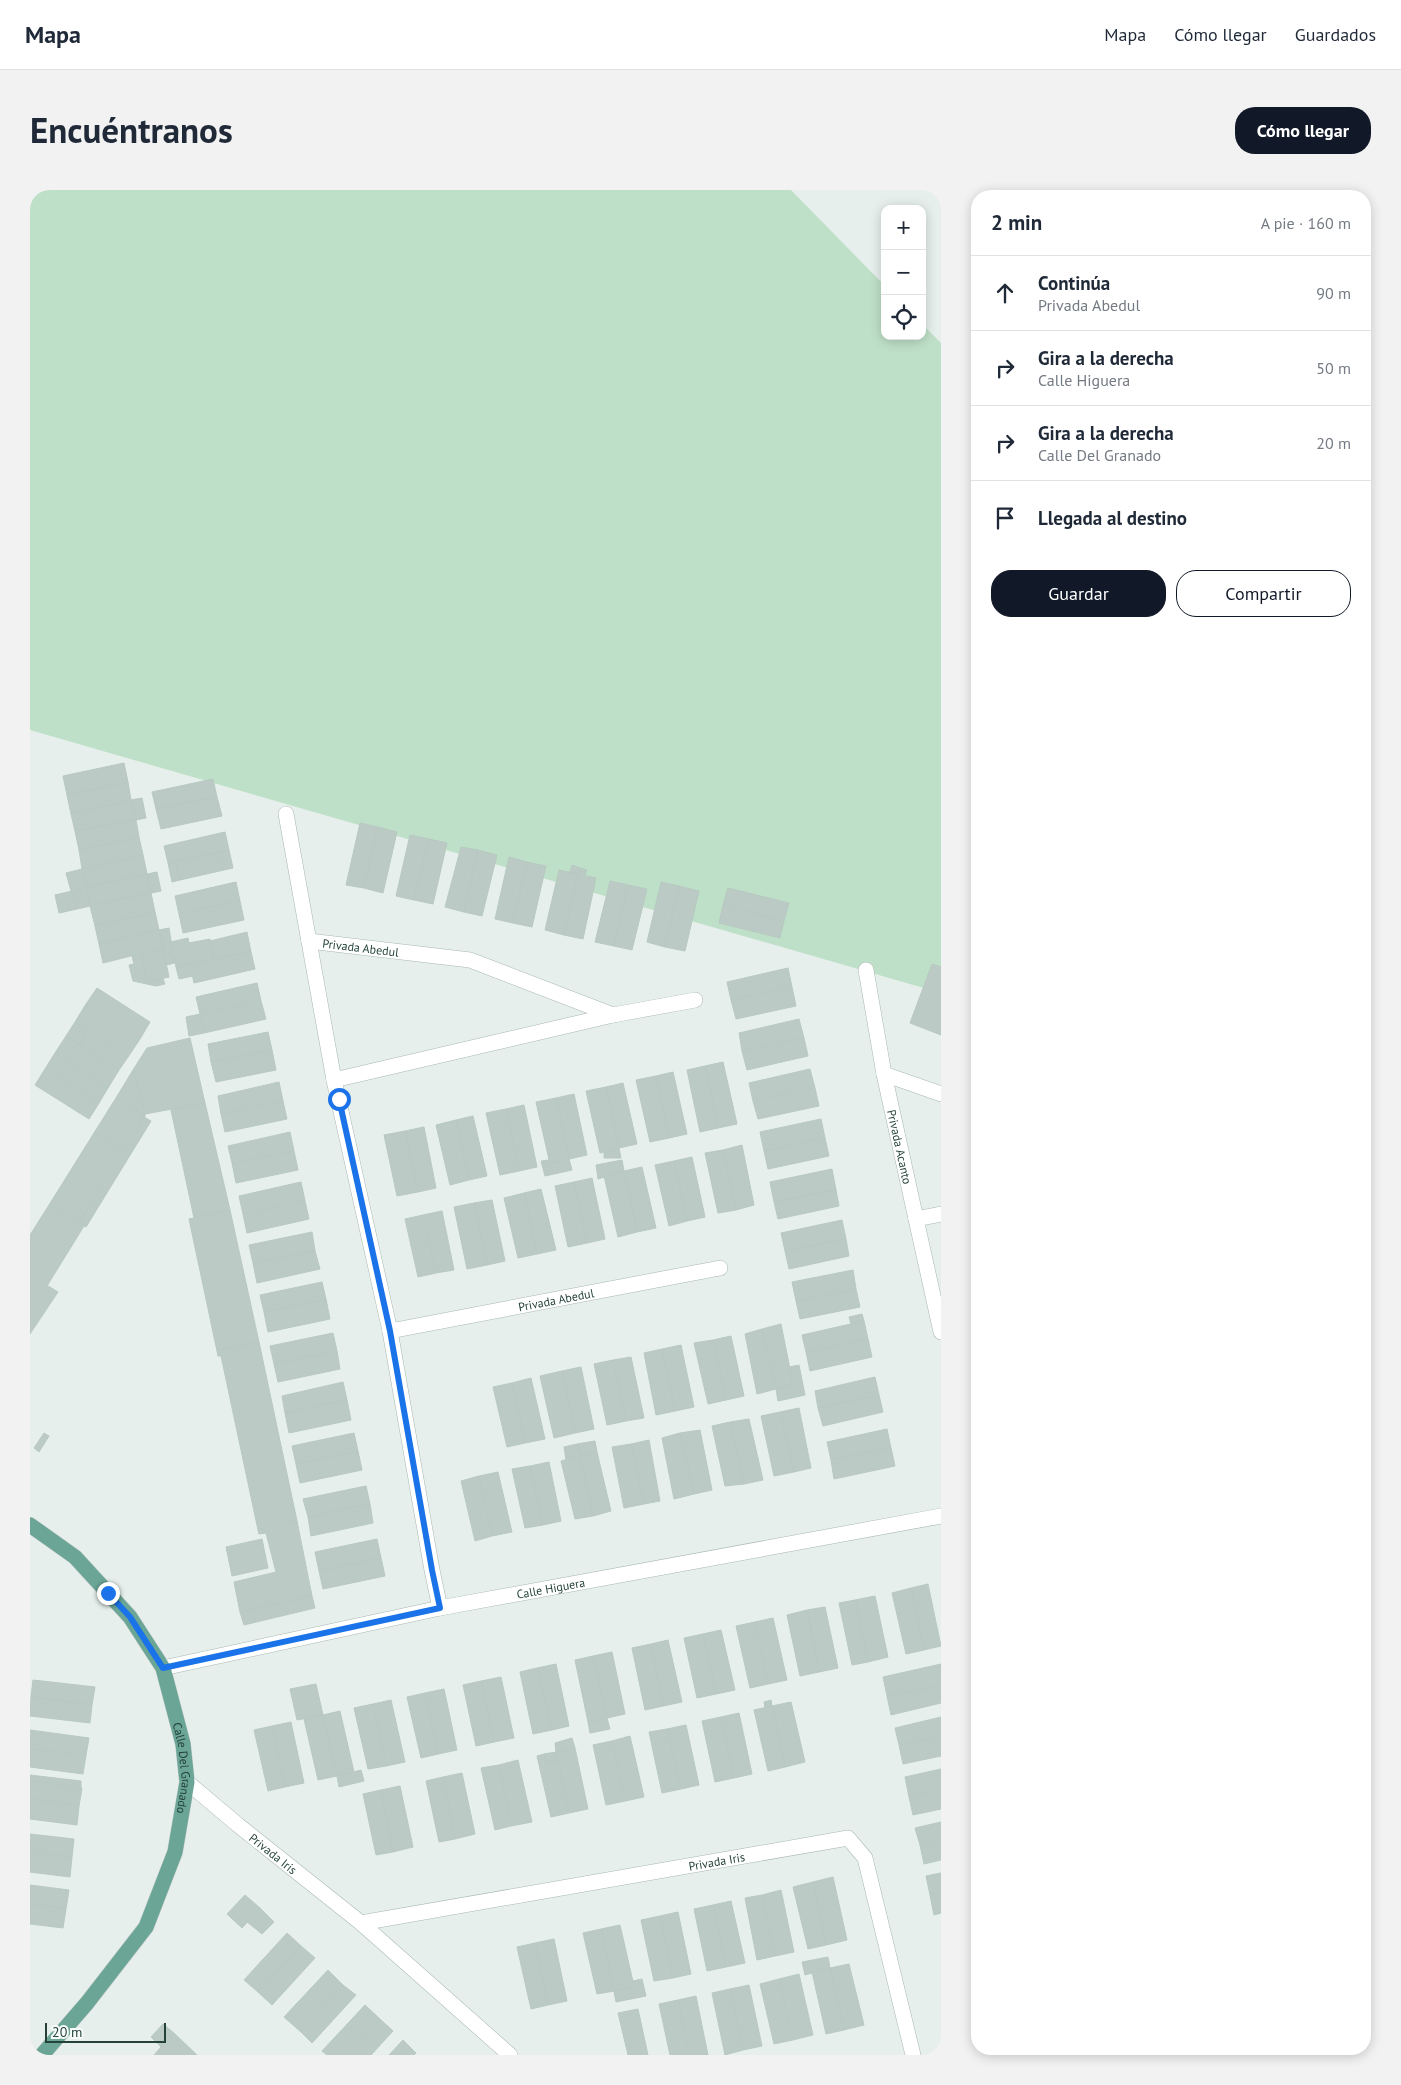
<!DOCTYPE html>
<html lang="es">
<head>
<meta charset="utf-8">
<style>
	:root { --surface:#fff; --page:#f2f2f3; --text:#1f2937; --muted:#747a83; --line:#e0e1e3; --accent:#111827 }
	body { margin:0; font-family:"PT Sans",sans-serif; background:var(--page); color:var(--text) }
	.controls { position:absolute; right:15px; top:15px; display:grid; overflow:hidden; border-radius:10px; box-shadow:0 2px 12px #0003 }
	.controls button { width:45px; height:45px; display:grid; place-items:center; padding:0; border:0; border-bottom:1px solid var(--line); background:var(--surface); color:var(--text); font:25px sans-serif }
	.scale { position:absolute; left:15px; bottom:12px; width:121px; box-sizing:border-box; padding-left:5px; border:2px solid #24423a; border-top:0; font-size:14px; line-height:18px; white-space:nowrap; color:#24423a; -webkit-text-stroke:4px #f7fbf9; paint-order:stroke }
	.stop { position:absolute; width:15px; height:15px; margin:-11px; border:4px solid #1a73e8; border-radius:50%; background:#fff }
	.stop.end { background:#1a73e8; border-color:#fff; box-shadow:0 1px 5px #0008 }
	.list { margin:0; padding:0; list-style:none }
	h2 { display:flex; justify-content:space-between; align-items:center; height:65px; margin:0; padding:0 20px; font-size:21px }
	h2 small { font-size:16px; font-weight:400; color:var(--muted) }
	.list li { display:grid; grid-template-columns:32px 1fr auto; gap:15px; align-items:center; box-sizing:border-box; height:75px; padding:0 20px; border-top:1px solid var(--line) }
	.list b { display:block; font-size:19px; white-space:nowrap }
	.list p { margin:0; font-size:16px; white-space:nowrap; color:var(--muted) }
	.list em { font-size:16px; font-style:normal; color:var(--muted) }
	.actions { display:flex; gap:10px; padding:15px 20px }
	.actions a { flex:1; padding:11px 0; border:1px solid var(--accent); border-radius:20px; text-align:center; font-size:18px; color:var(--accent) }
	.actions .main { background:var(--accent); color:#fff }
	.icon { flex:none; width:28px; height:28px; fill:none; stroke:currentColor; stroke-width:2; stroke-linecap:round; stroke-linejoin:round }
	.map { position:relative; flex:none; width:911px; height:1865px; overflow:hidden; border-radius:20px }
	header { display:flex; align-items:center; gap:30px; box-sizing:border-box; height:70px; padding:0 25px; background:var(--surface); border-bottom:1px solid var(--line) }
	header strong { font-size:24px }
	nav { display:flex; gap:28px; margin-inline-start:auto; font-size:18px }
	.intro { display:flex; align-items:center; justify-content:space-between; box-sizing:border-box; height:120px; padding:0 30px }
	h1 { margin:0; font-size:35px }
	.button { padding:12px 22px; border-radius:20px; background:var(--accent); color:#fff; font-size:18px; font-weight:700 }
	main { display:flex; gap:30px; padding:0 30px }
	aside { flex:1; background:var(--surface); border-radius:20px; box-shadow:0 2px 12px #0003 }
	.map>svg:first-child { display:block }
	.green { fill:#bfe0c8 }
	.building { fill:#bbcac4; stroke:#b8c9c2 }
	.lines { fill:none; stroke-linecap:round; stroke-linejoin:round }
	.minor-casing { stroke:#a8b8b2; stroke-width:16 }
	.major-casing { stroke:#c2cac8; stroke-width:16 }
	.minor { stroke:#fff; stroke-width:15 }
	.major { stroke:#6aa596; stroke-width:15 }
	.route { stroke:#1a73e8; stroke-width:6 }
	.labels { text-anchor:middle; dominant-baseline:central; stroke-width:4.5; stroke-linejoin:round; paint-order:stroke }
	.street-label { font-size:12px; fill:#24423a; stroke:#f7fbf9 }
</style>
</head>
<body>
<header>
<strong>Mapa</strong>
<nav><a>Mapa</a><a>Cómo llegar</a><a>Guardados</a></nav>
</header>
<div class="intro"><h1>Encuéntranos</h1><a class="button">Cómo llegar</a></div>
<main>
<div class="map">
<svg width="911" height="1865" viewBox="0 0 911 1865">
	<rect width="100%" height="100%" fill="#e6efeb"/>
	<polygon class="green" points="0,0 761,0 855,96 855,146 892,146 892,134 911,153 911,803 0,540"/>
	<g class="building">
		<polygon points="94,573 98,592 37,605 33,586"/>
		<polygon points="183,589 187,607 126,619 122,602"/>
		<polygon points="98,592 101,610 41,624 37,605"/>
		<polygon points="187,607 192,626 131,639 126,619"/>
		<polygon points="112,608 116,628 106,630 101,610"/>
		<polygon points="101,610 106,630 45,641 41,624"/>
		<polygon points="106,630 109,647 49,660 45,641"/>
		<polygon points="330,633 348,637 334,698 316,695"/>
		<polygon points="348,637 367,642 353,703 334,698"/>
		<polygon points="195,642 199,660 138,673 134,656"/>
		<polygon points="380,645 399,649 384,710 366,706"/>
		<polygon points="109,647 113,665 52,679 49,660"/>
		<polygon points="399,649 417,653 403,714 384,710"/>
		<polygon points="431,657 448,660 434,722 415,717"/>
		<polygon points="199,660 203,678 194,680 189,662"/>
		<polygon points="448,660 467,665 452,726 434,722"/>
		<polygon points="189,662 194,680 150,690 145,672"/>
		<polygon points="113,665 117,684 57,697 52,679"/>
		<polygon points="479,667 497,672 483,733 465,729"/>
		<polygon points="145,672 150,690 142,692 138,673"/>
		<polygon points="497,672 516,676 502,737 483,733"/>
		<polygon points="542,675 550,678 548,684 540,682"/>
		<polygon points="550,678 557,680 555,685 548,684"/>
		<polygon points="52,679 57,697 41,701 36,683"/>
		<polygon points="529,680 548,684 534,745 515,740"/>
		<polygon points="127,682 131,701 121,703 117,684"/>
		<polygon points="117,684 121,703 60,716 57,697"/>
		<polygon points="548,684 566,688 553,749 534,745"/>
		<polygon points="580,691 598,695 584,756 565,752"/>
		<polygon points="206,692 210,711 149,724 145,706"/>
		<polygon points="631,692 649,696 635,757 617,752"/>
		<polygon points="598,695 617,699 602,760 584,756"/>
		<polygon points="649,696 669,701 655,761 635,757"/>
		<polygon points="57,697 60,716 47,719 42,701"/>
		<polygon points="698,698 759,713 754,731 693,715"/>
		<polygon points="42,701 47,719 29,723 25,705"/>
		<polygon points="121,703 125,722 65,736 60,716"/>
		<polygon points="210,711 214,730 153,743 149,724"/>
		<polygon points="693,715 754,731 750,748 689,733"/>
		<polygon points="125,722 129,740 69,754 65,736"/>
		<polygon points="139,738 143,762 134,764 129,740"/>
		<polygon points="129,740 133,758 73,773 69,754"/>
		<polygon points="217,742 221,762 184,770 180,751"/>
		<polygon points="158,748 159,753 180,749 184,770 146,777 141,752"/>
		<polygon points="133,758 139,787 117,792 112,764"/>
		<polygon points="143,762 145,773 136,775 134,764"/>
		<polygon points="221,762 225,779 164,793 160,774"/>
		<polygon points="112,764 117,792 133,789 135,794 126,796 103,791 99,775 104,774 102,766"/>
		<polygon points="160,774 163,786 149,789 146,777"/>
		<polygon points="902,774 911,777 911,845 880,833"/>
		<polygon points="758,778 762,797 701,810 697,792"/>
		<polygon points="227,793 231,811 170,824 166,807"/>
		<polygon points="762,797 766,816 706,829 701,810"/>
		<polygon points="67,798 120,832 110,849 56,814"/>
		<polygon points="231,811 236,829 174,843 170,824"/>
		<polygon points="56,814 110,849 98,867 45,832"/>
		<polygon points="170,824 174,843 159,846 156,827"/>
		<polygon points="769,829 774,848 712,861 709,843"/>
		<polygon points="45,832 58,841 49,855 36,846"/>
		<polygon points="58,841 98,867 89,880 49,855"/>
		<polygon points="238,842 242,860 181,872 178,854"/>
		<polygon points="36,846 89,880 78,898 25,863"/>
		<polygon points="160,848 175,913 115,924 103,880 117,858"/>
		<polygon points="774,848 778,866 717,880 712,861"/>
		<polygon points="242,860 246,880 186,892 181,872"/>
		<polygon points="25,863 78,898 69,913 15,879"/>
		<polygon points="693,872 707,934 688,938 675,876"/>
		<polygon points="675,876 688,938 670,942 657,880"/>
		<polygon points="15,879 69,913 59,929 5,895"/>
		<polygon points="780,879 785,898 723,911 719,893"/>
		<polygon points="103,880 115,924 115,926 86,908"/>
		<polygon points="643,882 657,944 639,948 626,886"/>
		<polygon points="626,886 639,948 620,952 606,890"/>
		<polygon points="249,892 253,911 191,924 188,906"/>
		<polygon points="593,893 607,954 589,958 576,897"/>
		<polygon points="576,897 589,958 570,963 556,901"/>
		<polygon points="785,898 789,916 728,929 723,911"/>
		<polygon points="544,904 557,965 539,969 526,908"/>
		<polygon points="86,908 115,926 93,960 64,943"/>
		<polygon points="526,908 539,969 520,974 506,912"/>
		<polygon points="253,911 257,929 195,942 191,924"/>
		<polygon points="175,913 200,1020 164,1028 141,920"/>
		<polygon points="494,915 507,977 489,981 476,919"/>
		<polygon points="476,919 489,981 470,985 456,923"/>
		<polygon points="443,926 457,986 439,990 426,930"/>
		<polygon points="114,927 121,931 56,1037 49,1033"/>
		<polygon points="791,929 795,948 734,961 730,942"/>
		<polygon points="426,930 439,990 420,995 406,935"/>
		<polygon points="394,937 406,998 388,1002 375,941"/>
		<polygon points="375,941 388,1002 367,1006 354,945"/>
		<polygon points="260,942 264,961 202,973 198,956"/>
		<polygon points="64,943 93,960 49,1033 19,1015"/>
		<polygon points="795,948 799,966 738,979 734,961"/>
		<polygon points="712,955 724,1015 706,1020 693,960"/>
		<polygon points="589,958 591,968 574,968 574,962"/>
		<polygon points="693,960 706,1020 688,1023 675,963"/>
		<polygon points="264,961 268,980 206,993 202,973"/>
		<polygon points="662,967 675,1027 657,1031 644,971"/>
		<polygon points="539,969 542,980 515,986 511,971 519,970 520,974"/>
		<polygon points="592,970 594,981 568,989 566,975"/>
		<polygon points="644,971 657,1031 639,1036 625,975"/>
		<polygon points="612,977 626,1038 607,1042 594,981"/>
		<polygon points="802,979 806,1000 744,1012 740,992"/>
		<polygon points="594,981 607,1042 588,1047 574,986"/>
		<polygon points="562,988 575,1049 557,1053 544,992"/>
		<polygon points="271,992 275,1011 213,1024 209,1006"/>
		<polygon points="544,992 557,1053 538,1057 525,996"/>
		<polygon points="511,999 526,1060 507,1064 494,1003"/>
		<polygon points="806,1000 809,1016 748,1029 744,1012"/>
		<polygon points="494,1003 507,1064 488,1068 474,1008"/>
		<polygon points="462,1010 475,1071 457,1075 444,1013"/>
		<polygon points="275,1011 279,1029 217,1043 213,1024"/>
		<polygon points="444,1013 457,1075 437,1079 424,1017"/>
		<polygon points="19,1015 54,1036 17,1096 0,1085 0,1045"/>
		<polygon points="200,1020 229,1152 187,1161 159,1029"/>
		<polygon points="412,1021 424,1080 406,1083 393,1025"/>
		<polygon points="393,1025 406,1083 388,1087 375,1029"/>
		<polygon points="812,1030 816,1049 755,1061 751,1043"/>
		<polygon points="282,1042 285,1061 223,1073 219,1055"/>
		<polygon points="816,1049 819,1066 759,1079 755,1061"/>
		<polygon points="285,1061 290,1079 227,1093 223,1073"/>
		<polygon points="823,1080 826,1099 766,1111 762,1092"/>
		<polygon points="0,1085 28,1102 0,1144"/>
		<polygon points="292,1092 296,1109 234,1122 230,1105"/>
		<polygon points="826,1099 830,1117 770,1129 766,1111"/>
		<polygon points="296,1109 300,1129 238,1142 234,1122"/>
		<polygon points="832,1124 834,1131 821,1134 819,1127"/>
		<polygon points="834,1131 838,1149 776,1162 772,1145"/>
		<polygon points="751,1134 763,1194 746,1199 732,1139"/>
		<polygon points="732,1139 746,1199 727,1204 715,1144"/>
		<polygon points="303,1143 307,1161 244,1174 240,1156"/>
		<polygon points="701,1146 714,1206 696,1210 683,1150"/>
		<polygon points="838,1149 842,1167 780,1181 776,1162"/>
		<polygon points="683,1150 696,1210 678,1214 664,1153"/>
		<polygon points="229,1152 267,1331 228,1340 191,1166 188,1166 187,1161"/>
		<polygon points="651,1155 664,1217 645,1221 632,1159"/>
		<polygon points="632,1159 645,1221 626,1225 614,1163"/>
		<polygon points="307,1161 310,1179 248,1192 244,1174"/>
		<polygon points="601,1167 614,1228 596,1231 583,1170"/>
		<polygon points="583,1170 596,1231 577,1235 564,1174"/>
		<polygon points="769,1175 775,1205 748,1211 746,1199 763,1194 759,1177"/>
		<polygon points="551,1177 564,1239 545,1243 532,1181"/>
		<polygon points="532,1181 545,1243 524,1248 510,1186"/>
		<polygon points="845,1187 849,1205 788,1218 785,1201"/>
		<polygon points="501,1188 515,1249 495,1253 482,1193"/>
		<polygon points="313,1192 317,1210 255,1223 252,1206"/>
		<polygon points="482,1193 495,1253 477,1257 463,1197"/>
		<polygon points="849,1205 853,1222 793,1236 788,1218"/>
		<polygon points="317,1210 321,1230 259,1243 255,1223"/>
		<polygon points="769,1218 781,1278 764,1282 750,1222"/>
		<polygon points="750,1222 764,1282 744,1286 731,1226"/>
		<polygon points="719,1229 733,1290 714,1294 700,1232"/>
		<polygon points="700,1232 714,1294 695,1296 682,1236"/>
		<polygon points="857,1239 861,1258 801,1270 797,1252"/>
		<polygon points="670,1240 682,1300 664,1304 650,1243"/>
		<polygon points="14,1243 19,1246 9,1262 4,1258"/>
		<polygon points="324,1243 328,1261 266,1274 262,1256"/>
		<polygon points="650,1243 664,1304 644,1309 632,1248"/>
		<polygon points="619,1250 630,1311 614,1314 601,1254"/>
		<polygon points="565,1251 567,1262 550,1266 547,1254"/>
		<polygon points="547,1254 550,1266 536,1270 534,1257"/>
		<polygon points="601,1254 614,1314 594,1318 582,1257"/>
		<polygon points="861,1258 865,1276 804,1289 801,1270"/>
		<polygon points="328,1261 332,1280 270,1293 266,1274"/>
		<polygon points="567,1262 581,1321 563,1326 550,1266"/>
		<polygon points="550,1266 563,1326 545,1329 531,1271"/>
		<polygon points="519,1272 531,1331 513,1335 500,1276"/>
		<polygon points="500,1276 513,1335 495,1338 482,1279"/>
		<polygon points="468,1282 482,1342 462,1346 449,1286"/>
		<polygon points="449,1286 462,1346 445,1351 431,1291"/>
		<polygon points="336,1296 340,1314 278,1327 273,1309"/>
		<polygon points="340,1314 343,1333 281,1346 278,1327"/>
		<polygon points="267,1331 282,1406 210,1422 204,1392 246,1382 236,1343 229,1344 228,1340"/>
		<polygon points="232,1349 238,1378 202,1386 196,1357"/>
		<polygon points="347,1349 351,1368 289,1381 285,1362"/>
		<polygon points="351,1368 355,1386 293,1399 289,1381"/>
		<polygon points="898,1394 911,1456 894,1460 881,1398"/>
		<polygon points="881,1398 894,1460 876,1464 862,1403"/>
		<polygon points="282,1406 285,1418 214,1435 210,1422"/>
		<polygon points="845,1406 858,1467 838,1472 825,1410"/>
		<polygon points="825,1410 838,1472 822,1475 809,1413"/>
		<polygon points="795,1417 808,1478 789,1482 777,1420"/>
		<polygon points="777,1420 789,1482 770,1486 757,1425"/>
		<polygon points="743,1428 757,1490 738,1494 725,1432"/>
		<polygon points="725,1432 738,1494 720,1498 706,1436"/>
		<polygon points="691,1440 705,1500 686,1504 673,1444"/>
		<polygon points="673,1444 686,1504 667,1508 654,1448"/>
		<polygon points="638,1450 652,1512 633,1516 621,1454"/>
		<polygon points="621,1454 633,1516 615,1520 602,1458"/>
		<polygon points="582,1462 595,1524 577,1528 563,1466"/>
		<polygon points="563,1466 577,1528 558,1532 545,1470"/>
		<polygon points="526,1474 539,1536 522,1540 507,1478"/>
		<polygon points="911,1474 911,1496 857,1506 853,1487"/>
		<polygon points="507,1478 522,1540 503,1544 490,1482"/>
		<polygon points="471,1487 484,1548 464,1552 451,1491"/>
		<polygon points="3,1490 65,1497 62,1515 1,1507"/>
		<polygon points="451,1491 464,1552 446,1556 433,1495"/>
		<polygon points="286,1494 293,1525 267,1530 260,1499"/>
		<polygon points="911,1496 911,1513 861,1525 857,1506"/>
		<polygon points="414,1499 427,1560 408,1564 395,1503"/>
		<polygon points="395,1503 408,1564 391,1568 377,1507"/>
		<polygon points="1,1507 62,1515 60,1533 0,1526"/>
		<polygon points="361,1510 375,1572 356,1576 343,1514"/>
		<polygon points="741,1510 742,1516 735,1518 734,1512"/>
		<polygon points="761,1512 775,1572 755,1577 742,1516"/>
		<polygon points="343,1514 356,1576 338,1579 324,1518"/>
		<polygon points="742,1516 755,1577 738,1581 724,1520"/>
		<polygon points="310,1521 324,1582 307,1586 293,1525"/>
		<polygon points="709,1523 722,1584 704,1588 691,1527"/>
		<polygon points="293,1525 307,1586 288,1590 274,1529"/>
		<polygon points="691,1527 704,1588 685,1592 672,1531"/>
		<polygon points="911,1527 911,1547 869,1555 865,1538"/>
		<polygon points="577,1528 580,1539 560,1543 558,1532"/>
		<polygon points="261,1532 274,1593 255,1597 242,1536"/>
		<polygon points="656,1535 669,1595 651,1599 637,1539"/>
		<polygon points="242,1536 255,1597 238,1601 224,1540"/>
		<polygon points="637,1539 651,1599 632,1603 619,1542"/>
		<polygon points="0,1540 59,1548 56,1565 0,1559"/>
		<polygon points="600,1546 614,1607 595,1611 582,1551"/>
		<polygon points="911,1547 911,1566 873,1574 869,1555"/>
		<polygon points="542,1548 545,1558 526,1562 525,1553"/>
		<polygon points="582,1551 595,1611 576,1615 563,1555"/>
		<polygon points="545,1558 558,1619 539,1623 526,1562"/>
		<polygon points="0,1559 56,1565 53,1584 0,1577"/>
		<polygon points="526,1562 528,1571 516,1573 514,1564"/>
		<polygon points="514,1564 516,1573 528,1571 539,1623 521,1627 507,1566"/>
		<polygon points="488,1570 502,1632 481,1636 469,1575"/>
		<polygon points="469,1575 481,1636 465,1640 451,1578"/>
		<polygon points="911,1579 911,1600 879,1607 875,1587"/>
		<polygon points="331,1580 334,1591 309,1597 307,1586"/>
		<polygon points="432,1583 445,1644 425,1649 413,1587"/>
		<polygon points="0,1585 51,1591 51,1598 0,1591"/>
		<polygon points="413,1587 425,1649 409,1652 396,1591"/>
		<polygon points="0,1591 52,1598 49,1616 0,1609"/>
		<polygon points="370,1596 383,1657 363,1662 351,1600"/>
		<polygon points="351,1600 363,1662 346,1665 333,1604"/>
		<polygon points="911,1600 911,1619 883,1625 879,1607"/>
		<polygon points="0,1609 49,1616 47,1635 0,1629"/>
		<polygon points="911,1632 911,1651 890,1655 885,1638"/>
		<polygon points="0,1644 44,1649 42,1667 0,1662"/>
		<polygon points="911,1651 911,1670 894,1674 890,1655"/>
		<polygon points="0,1662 42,1667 40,1687 0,1682"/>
		<polygon points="911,1683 911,1703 900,1705 896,1686"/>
		<polygon points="803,1687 817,1750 796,1755 783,1692"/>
		<polygon points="783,1692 796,1755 778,1759 763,1697"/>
		<polygon points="0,1695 39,1700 36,1719 0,1714"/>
		<polygon points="751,1700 764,1762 745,1766 732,1705"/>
		<polygon points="911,1703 911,1723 904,1725 900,1705"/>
		<polygon points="215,1705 230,1718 212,1738 197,1724"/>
		<polygon points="732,1705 745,1766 727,1770 715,1708"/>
		<polygon points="701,1711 715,1773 696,1777 683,1715"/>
		<polygon points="0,1714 36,1719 33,1738 0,1734"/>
		<polygon points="683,1715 696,1777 677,1781 664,1719"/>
		<polygon points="230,1718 244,1732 232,1744 217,1732"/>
		<polygon points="648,1722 661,1784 643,1788 630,1726"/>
		<polygon points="630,1726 643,1788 624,1791 611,1730"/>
		<polygon points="590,1735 604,1796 584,1801 571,1739"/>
		<polygon points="571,1739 584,1801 567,1804 553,1743"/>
		<polygon points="257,1743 271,1756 228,1802 214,1790"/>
		<polygon points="524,1749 537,1811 518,1815 505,1753"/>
		<polygon points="505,1753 518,1815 501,1819 487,1757"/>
		<polygon points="271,1756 285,1768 242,1815 228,1802"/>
		<polygon points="798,1767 800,1778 775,1785 772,1772"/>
		<polygon points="819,1774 834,1835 814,1840 800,1778"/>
		<polygon points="800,1778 814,1840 796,1844 782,1782"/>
		<polygon points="298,1780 313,1795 271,1842 254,1827"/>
		<polygon points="769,1784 783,1845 763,1850 749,1789"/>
		<polygon points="612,1789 616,1806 586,1812 584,1801 604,1796 603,1791"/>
		<polygon points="749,1789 763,1850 744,1854 730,1794"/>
		<polygon points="313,1795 326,1805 282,1853 271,1842"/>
		<polygon points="719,1795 732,1856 713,1860 700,1799"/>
		<polygon points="700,1799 713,1860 695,1865 682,1803"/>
		<polygon points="666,1806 678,1865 659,1865 648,1810"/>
		<polygon points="648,1810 659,1865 640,1865 629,1814"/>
		<polygon points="335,1815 350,1829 316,1865 297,1865 292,1861"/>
		<polygon points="608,1819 618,1865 598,1865 588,1823"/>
		<polygon points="350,1829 363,1841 341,1865 316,1865"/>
		<polygon points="133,1834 144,1843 131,1857 121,1847"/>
		<polygon points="144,1843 167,1865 140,1865 131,1857"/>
		<polygon points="373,1850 386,1863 384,1865 359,1865"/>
		<polygon points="131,1857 140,1865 124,1865"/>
	</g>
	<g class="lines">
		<g class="minor-casing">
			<g id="minor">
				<polyline points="256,624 304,890 360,1141 402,1380 410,1418"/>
				<path id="s1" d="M279,751l161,19 143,55 82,-15"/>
				<path id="s2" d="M836,780l18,104 57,258"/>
				<polyline points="854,884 911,904"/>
				<polyline points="304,890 583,825"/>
				<polyline points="886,1029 911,1024"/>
				<path id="s3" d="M360,1141l330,-63"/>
				<path id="s4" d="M133,1478l277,-60 501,-92"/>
				<path id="s5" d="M157,1592l51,43 123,98 149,132"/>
				<path id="s6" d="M331,1733l487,-85 17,20 48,197"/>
			</g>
		</g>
		<g class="major-casing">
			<g id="major">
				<path id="s7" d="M0,1335l45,32 55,60 33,51 20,76 4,38 -12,70 -29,75 -59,76 -45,52"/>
			</g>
		</g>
		<use href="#minor" class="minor"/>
		<use href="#major" class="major"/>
	</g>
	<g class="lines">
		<polyline class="route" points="78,1403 100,1427 133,1478 410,1418 402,1380 360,1141 309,909"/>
	</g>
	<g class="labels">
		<g class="street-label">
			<text stroke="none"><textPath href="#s1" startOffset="52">Privada Abedul</textPath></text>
			<text stroke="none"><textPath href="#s2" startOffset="180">Privada Acanto</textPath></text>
			<text stroke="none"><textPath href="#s3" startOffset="169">Privada Abedul</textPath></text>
			<text stroke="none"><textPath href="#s4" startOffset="396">Calle Higuera</textPath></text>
			<text stroke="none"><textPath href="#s7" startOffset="300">Calle Del Granado</textPath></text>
			<text stroke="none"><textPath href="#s5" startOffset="112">Privada Iris</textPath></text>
			<text stroke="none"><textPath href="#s6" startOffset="361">Privada Iris</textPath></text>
		</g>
	</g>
</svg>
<div class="controls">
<button>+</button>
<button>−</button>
<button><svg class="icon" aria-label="locate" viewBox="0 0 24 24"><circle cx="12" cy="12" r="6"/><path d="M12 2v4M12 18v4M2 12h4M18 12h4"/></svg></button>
</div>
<div class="scale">20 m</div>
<div class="stop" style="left:309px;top:909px"></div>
<div class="stop end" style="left:78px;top:1403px"></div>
</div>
<aside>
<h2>2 min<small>A pie · 160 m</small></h2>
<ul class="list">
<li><svg class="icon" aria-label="ahead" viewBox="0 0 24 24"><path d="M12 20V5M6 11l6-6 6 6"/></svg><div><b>Continúa</b><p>Privada Abedul</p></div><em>90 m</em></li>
<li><svg class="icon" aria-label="right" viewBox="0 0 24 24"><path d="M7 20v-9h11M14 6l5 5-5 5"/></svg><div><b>Gira a la derecha</b><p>Calle Higuera</p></div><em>50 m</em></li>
<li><svg class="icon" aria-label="right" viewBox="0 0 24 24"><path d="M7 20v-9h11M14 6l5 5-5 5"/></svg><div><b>Gira a la derecha</b><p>Calle Del Granado</p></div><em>20 m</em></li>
<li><svg class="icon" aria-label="arrive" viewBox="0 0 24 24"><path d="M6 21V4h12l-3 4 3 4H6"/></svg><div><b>Llegada al destino</b></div></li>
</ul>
<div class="actions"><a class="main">Guardar</a><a>Compartir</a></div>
</aside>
</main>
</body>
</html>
